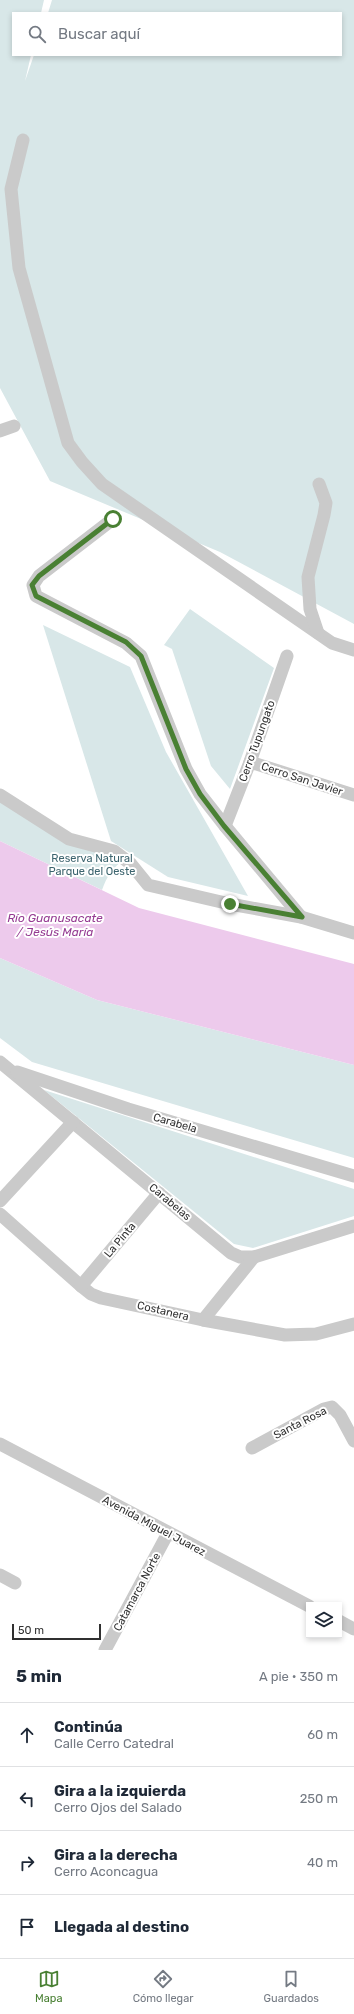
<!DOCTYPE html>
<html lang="es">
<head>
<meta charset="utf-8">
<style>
	:root { --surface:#fff; --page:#f6f6f7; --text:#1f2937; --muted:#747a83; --line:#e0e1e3; --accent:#498033 }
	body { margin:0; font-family:Rubik,sans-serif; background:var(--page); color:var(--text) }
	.controls { position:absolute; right:12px; bottom:12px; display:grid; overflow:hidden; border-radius:0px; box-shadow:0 2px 6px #0003 }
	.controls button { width:36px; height:36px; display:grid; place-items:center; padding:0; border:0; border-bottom:1px solid var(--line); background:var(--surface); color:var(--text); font:20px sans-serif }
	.scale { position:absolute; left:12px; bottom:10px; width:89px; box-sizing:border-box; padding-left:4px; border:2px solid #303030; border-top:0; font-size:11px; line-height:14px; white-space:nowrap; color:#303030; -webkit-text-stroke:3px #fff; paint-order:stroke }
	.stop { position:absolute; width:12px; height:12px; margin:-9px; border:3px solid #498033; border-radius:50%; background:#fff }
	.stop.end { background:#498033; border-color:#fff; box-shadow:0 1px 4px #0008 }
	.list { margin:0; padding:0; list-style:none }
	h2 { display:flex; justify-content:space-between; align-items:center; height:52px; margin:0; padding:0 16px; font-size:17px }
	h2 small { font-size:13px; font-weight:400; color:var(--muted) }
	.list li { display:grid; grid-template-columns:26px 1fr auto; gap:12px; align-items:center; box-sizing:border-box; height:64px; padding:0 16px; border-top:1px solid var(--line) }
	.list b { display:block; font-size:15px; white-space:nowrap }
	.list p { margin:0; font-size:13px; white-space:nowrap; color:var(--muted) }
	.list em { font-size:13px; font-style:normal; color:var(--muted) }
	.icon { flex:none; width:22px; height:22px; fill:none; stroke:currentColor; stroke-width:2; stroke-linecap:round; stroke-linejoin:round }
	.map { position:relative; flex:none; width:354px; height:1650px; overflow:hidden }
	.search { position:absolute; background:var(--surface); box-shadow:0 2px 6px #0003; left:12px; right:12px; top:12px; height:44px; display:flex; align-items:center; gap:10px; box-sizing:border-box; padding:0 14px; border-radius:0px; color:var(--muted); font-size:15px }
	.sheet { height:308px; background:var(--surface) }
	nav { display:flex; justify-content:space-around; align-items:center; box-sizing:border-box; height:56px; border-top:1px solid var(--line); background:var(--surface); font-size:11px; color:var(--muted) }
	nav a { display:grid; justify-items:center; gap:2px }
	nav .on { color:var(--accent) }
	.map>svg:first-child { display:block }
	.green { fill:#d8e7e8 }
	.water { fill:#edcaec }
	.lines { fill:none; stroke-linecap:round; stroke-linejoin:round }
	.minor { stroke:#cacaca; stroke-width:13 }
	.route { stroke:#498033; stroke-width:5 }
	.labels { text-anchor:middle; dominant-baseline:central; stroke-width:4; stroke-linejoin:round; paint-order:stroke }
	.street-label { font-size:11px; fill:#303030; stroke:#fff }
	.park-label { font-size:11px; fill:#3c646e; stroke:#fff }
	.water-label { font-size:12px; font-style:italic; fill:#953b92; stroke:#fff }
</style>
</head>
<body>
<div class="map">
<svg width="354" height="1650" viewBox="0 0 354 1650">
	<rect width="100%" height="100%" fill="#fff"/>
	<g class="green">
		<polygon points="0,0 44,0 41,13 13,13 13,55 31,55 25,81 34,55 341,55 341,13 48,13 52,0 354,0 354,624 220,552 50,481 0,388"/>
		<polygon points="190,609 274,668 230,789 211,766 172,649 164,645"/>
		<polygon points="43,625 130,667 166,752 248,896 168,877 111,841"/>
		<path d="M0,795l69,44 56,20c-13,9 -18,17 -23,31l-102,-49z"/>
		<polygon points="0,958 97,1000 354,1065 354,1158 32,1062 0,1038"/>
		<polygon points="44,1090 354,1189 354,1216 253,1248 234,1244"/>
	</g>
	<polygon class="water" points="0,841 139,908 354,964 354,1065 97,1000 0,958"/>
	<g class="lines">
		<g class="minor">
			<polyline points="23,140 11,189 19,268 68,443 82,462 102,484 332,643 354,650"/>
			<polyline points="0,431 14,426"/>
			<polyline points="113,519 39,576 33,585 36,596 126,643 141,656 186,769 200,794 225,826 301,917"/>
			<polyline points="318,633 310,609 308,577 324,515 326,503 319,484"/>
			<polyline points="250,762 354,795"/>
			<polyline points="0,795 69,839 114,851 131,864 148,885 230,904 301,917 354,933"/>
			<polyline points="225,826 250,762 287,656"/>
			<polyline points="0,1062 231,1253 240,1257 254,1257 354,1226"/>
			<polyline points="17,1072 128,1109 354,1176"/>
			<polyline points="0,1201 73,1122"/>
			<polyline points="0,1214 81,1286 91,1294 101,1298 203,1320 285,1335 316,1334 354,1324"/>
			<polyline points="81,1286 159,1193"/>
			<polyline points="203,1320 254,1257"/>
			<polyline points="0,1444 309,1606"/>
			<polyline points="252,1448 324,1409 332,1407 340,1415 354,1441"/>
			<polyline points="0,1575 15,1583"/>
			<polyline points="339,1621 354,1629"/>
			<polyline points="105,1650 168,1533"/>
		</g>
	</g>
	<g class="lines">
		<polyline class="route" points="113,519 39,576 32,585 36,596 126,642 141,656 186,769 200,794 224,826 302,917 230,904"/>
	</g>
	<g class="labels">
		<g class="street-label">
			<text transform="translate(257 741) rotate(-70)">Cerro Tupungato</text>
			<text transform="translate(302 779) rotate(18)">Cerro San Javier</text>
			<text transform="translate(175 1123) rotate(16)">Carabela</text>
			<text transform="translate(170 1202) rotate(40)">Carabelas</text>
			<text transform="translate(120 1240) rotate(-50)">La Pinta</text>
			<text transform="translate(163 1311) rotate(13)">Costanera</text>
			<text transform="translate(300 1423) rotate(-27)">Santa Rosa</text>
			<text transform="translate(154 1526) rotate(28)">Avenida Miguel Juarez</text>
			<text transform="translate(137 1592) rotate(-62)">Catamarca Norte</text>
		</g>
		<g class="park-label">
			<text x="92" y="858">Reserva Natural<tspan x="92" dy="13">Parque del Oeste</tspan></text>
		</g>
		<g class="water-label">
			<text x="55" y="918">Río Guanusacate<tspan x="55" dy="14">/ Jesús María</tspan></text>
		</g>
	</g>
</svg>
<div class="controls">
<button><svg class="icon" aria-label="layers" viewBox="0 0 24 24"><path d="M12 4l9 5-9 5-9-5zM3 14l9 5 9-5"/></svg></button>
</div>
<div class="scale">50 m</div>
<div class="stop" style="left:113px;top:519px"></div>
<div class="stop end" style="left:230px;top:904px"></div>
<div class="search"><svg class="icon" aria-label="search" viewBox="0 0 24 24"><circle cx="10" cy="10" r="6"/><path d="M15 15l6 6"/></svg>Buscar aquí</div>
</div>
<section class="sheet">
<h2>5 min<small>A pie · 350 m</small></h2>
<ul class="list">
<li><svg class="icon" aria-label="ahead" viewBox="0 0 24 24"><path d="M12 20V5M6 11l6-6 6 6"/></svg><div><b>Continúa</b><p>Calle Cerro Catedral</p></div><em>60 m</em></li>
<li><svg class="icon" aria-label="left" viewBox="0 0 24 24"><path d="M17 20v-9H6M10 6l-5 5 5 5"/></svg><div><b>Gira a la izquierda</b><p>Cerro Ojos del Salado</p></div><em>250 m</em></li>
<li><svg class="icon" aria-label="right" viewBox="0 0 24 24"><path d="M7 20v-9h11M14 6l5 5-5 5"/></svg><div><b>Gira a la derecha</b><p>Cerro Aconcagua</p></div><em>40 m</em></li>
<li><svg class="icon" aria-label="arrive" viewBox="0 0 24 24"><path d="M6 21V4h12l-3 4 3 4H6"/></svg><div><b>Llegada al destino</b></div></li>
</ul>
</section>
<nav>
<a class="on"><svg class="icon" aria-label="map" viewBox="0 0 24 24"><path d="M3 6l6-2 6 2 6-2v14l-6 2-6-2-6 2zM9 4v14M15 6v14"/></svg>Mapa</a>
<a><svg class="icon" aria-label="directions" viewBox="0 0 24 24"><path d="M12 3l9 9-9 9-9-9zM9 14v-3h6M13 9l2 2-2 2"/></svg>Cómo llegar</a>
<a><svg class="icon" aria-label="saved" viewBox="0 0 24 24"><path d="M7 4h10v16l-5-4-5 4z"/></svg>Guardados</a>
</nav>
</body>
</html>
